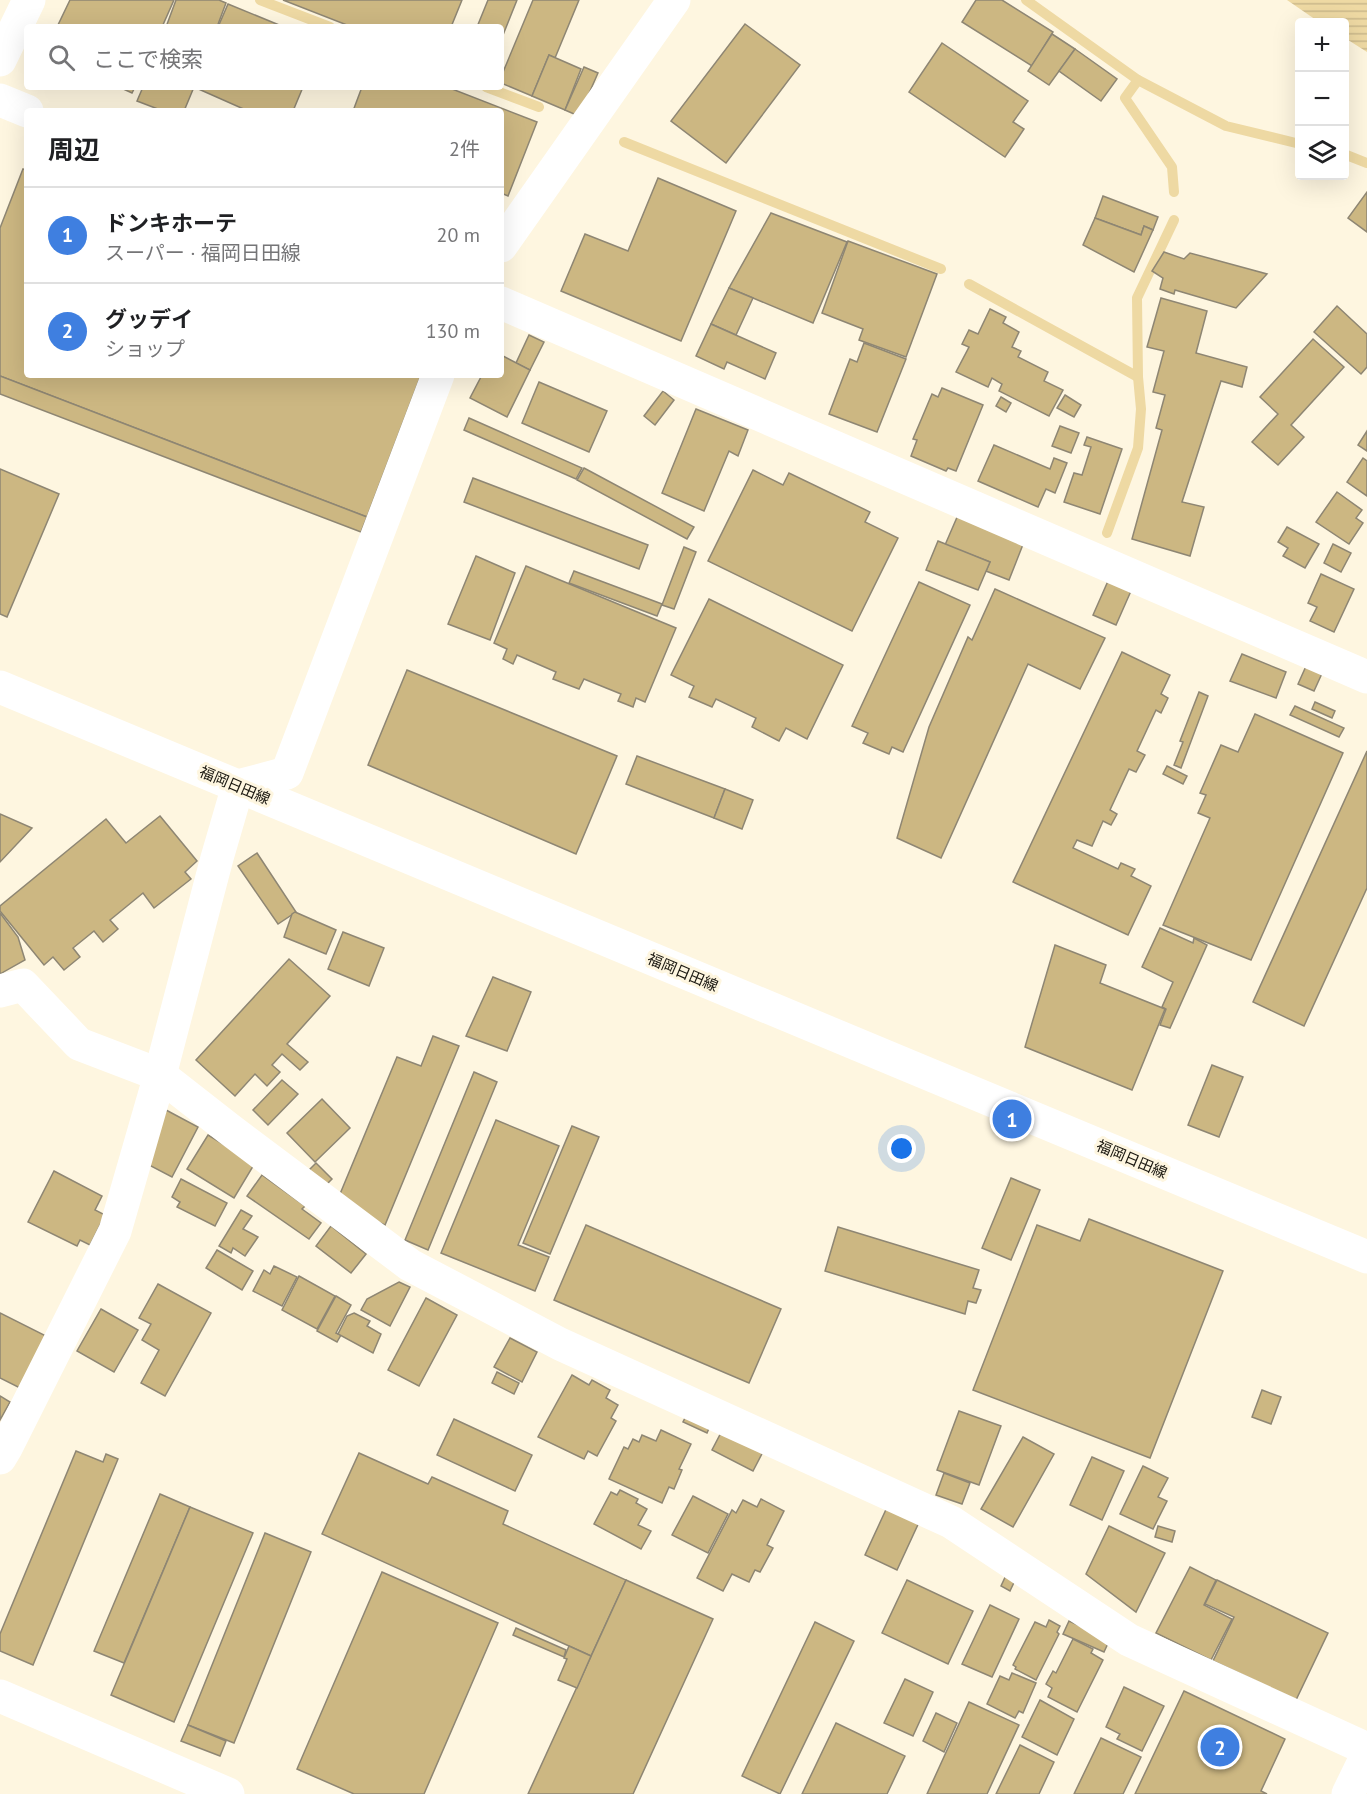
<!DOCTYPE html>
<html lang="ja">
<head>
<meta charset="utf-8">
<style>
	:root { --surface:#fff; --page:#f6f6f6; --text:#202124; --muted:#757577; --line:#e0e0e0; --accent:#2563eb }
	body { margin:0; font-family:"PT Sans","Noto Sans JP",sans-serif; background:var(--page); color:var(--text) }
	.controls { position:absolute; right:18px; top:18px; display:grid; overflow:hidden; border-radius:6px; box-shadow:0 6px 24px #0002 }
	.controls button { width:54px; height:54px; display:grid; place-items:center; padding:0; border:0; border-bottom:2px solid var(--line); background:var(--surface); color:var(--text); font:30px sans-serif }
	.you { position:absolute; left:902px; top:1149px; width:21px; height:21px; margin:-15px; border:4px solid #fff; border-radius:50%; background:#1a73e8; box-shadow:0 0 0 9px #1a73e833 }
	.badge { display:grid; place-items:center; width:39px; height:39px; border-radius:50%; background:var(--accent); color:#fff; font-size:20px; font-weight:700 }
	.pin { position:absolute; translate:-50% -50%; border:3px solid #fff; box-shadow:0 2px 6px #0006 }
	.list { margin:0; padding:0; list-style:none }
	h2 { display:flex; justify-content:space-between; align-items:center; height:78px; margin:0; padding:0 24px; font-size:26px }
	h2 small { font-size:20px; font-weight:400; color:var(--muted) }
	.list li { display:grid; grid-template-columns:39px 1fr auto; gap:18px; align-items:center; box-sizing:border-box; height:96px; padding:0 24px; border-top:2px solid var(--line) }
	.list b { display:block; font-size:22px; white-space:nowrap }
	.list p { margin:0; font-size:20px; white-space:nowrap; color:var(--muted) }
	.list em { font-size:20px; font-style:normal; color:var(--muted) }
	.icon { flex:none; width:33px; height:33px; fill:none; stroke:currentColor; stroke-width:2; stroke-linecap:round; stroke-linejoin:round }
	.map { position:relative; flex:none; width:1367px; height:1794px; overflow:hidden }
	.search { position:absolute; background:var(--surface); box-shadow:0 6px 24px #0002; left:24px; top:24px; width:480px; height:66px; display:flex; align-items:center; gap:15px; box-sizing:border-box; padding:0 21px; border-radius:6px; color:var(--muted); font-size:22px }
	.panel { position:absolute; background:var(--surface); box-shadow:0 6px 24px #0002; left:24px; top:108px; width:480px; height:270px; border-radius:6px }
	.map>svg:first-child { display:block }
	.water { fill:url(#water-rules) }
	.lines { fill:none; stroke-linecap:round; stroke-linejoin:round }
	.stream { stroke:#eed9a3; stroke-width:10 }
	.building { fill:#ccb782; stroke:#8e8673; stroke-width:1.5 }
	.street { stroke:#fff; stroke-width:33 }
	.secondary { stroke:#fff; stroke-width:33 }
	.labels { text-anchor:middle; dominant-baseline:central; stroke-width:6; stroke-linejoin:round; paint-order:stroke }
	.street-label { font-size:15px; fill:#17140d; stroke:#fef6e0 }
</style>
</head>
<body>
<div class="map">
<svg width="1367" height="1794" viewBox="0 0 1367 1794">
	<defs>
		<pattern id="water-rules" width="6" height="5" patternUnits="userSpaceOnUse" patternTransform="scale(1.5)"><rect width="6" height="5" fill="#eed9a3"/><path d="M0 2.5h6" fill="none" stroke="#cbb98b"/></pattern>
	</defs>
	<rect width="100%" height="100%" fill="#fef6e0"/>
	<polygon class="water" points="1287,0 1367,0 1367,52 1345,38 1344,22 1319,22"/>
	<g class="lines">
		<g class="stream">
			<polyline points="260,0 330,27"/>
			<polyline points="1026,0 1138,80 1226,126 1300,144"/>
			<polyline points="1138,80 1125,98 1172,167 1174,192"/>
			<polyline points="486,87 539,107"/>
			<polyline points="624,142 941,269"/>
			<polyline points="1344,154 1367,163"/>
			<polyline points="969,284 1138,377"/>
			<polyline points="1107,533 1138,448 1141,409 1138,377 1137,298 1174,220"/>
		</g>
	</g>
	<g class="building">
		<polygon points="70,0 174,0 162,27 57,27"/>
		<polygon points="176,0 219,0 226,3 217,27 166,27"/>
		<polygon points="283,0 462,0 451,27 352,27"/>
		<polygon points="488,0 517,0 501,40 501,27 477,27"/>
		<polygon points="533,0 579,0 555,58 549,55 532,96 501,83 501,77"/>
		<polygon points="976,0 1002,0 1053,32 1032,66 962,22"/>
		<polygon points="228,4 284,27 218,27"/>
		<polygon points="745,24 800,65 726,163 671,121"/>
		<polygon points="1052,34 1075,49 1049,85 1028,71"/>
		<polygon points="942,43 1028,101 1013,122 1024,129 1005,157 909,92"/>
		<polygon points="1075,49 1117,79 1101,101 1059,71"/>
		<polygon points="549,55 581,69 565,110 532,96"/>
		<polygon points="584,67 598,73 584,105 583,118 565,110"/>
		<polygon points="119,87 135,87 132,93"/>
		<polygon points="143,87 194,87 184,111 163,111 137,101"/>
		<polygon points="194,87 303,87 293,111 248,111"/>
		<polygon points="362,87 447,87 537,122 508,196 501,193 501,111 353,111"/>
		<polygon points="23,169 27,170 27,375 421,375 367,517 0,376 0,228"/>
		<polygon points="658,178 736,211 681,341 561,291 585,234 628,251"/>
		<polygon points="1367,192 1367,232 1348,218"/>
		<polygon points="1103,196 1158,217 1153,230 1144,226 1141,235 1095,218"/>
		<polygon points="771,213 847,242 813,323 729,288"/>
		<polygon points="1095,218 1141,235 1144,226 1153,230 1134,272 1083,245"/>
		<polygon points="848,241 937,274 906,357 859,340 863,329 822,313"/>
		<polygon points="1164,252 1184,259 1190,253 1267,274 1236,308 1175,290 1174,294 1160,289 1163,278 1152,271"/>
		<polygon points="729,288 753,298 736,335 711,324"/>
		<polygon points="1161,298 1207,311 1196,353 1247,367 1242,387 1221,381 1182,502 1204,507 1190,556 1132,539 1162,430 1156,428 1165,395 1153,392 1164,351 1147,347"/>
		<polygon points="1337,306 1367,334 1367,367 1361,374 1314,332"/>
		<polygon points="990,309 1006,317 1003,323 1019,332 1012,347 1021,351 1018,357 1048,372 1044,381 1063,390 1049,416 999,391 1002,384 992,378 988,387 956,372 969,347 962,344 969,330 978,334"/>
		<polygon points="711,324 776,353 765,379 727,362 724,369 696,356"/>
		<polygon points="529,335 544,342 530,370 516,363"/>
		<polygon points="1313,339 1344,367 1291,425 1304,437 1278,465 1252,442 1278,414 1260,397"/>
		<polygon points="864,343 906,359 877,432 829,414 850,359 857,362"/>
		<polygon points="501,355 530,370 507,417 470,398 482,375 501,375"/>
		<polygon points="0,376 367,517 361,532 0,394"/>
		<polygon points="539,382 607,411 589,452 522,423"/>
		<polygon points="942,388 983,405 956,471 948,468 946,471 911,456 917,440 913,439 932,394 938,397"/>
		<polygon points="663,391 674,400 655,425 644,416"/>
		<polygon points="1065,395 1081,405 1074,417 1057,408"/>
		<polygon points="1001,397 1011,403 1006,412 996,406"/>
		<polygon points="696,409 748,430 738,456 729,451 704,511 662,493"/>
		<polygon points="469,418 582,468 576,479 464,430"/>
		<polygon points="1060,426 1079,433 1071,453 1052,446"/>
		<polygon points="1367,431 1367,451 1358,445"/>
		<polygon points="1087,437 1122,449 1100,514 1064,502 1074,473 1082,475 1091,447 1084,445"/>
		<polygon points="994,445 1050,469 1054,458 1067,463 1055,493 1046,489 1038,507 978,481"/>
		<polygon points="1363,458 1367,461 1367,496 1347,482"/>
		<polygon points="584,468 694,527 687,539 577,480"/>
		<polygon points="0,469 59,494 7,617 0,614"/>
		<polygon points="753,470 783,485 789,473 870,512 865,522 898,538 852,631 708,561"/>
		<polygon points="473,478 648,545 639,569 464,502"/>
		<polygon points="1337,492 1362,510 1356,518 1363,523 1349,544 1316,522"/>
		<polygon points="958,515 1024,542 1009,580 986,571 990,562 945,545"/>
		<polygon points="1287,527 1319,544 1305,568 1283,556 1288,548 1278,542"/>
		<polygon points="938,541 990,562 978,590 926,570"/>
		<polygon points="1333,544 1351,553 1341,572 1324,563"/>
		<polygon points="684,547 696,552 674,609 662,605"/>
		<polygon points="476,556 515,573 490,640 448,624"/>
		<polygon points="526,566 676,628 645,702 636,698 633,707 618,701 621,694 584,679 579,689 553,679 556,672 517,655 513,664 503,659 507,649 494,643"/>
		<polygon points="574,571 662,604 657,616 569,583"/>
		<polygon points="1321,574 1354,589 1334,632 1310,621 1317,607 1308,603"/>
		<polygon points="1108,581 1131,591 1116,625 1093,615"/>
		<polygon points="919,582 970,605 903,752 892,747 889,754 863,743 868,733 852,726"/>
		<polygon points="995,589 1105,638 1080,689 1028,664 941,858 897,838 929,727 968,637 972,640"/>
		<polygon points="709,599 843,665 807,739 786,728 779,741 752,727 756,718 716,699 712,707 689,697 694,686 671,675"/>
		<polygon points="1122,652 1170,675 1161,694 1168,698 1161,713 1156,710 1137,751 1145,755 1136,772 1129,769 1110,810 1117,814 1111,825 1103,821 1092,846 1077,840 1073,848 1118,869 1121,863 1135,869 1131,876 1151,886 1128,935 1013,882"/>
		<polygon points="1242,654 1286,672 1276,698 1230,681"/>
		<polygon points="1307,664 1324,669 1314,691 1298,684"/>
		<polygon points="407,670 617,756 576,854 368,765"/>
		<polygon points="1199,692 1208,696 1181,768 1174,765 1183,742 1180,741"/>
		<polygon points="1315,702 1335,711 1332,718 1312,709"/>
		<polygon points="1295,706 1344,728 1339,737 1290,715"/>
		<polygon points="1255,714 1343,753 1251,960 1163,925 1210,818 1198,813 1206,795 1200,793 1221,745 1238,752"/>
		<polygon points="1367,751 1367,888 1304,1026 1253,1002"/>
		<polygon points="637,756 725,789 714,818 626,784"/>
		<polygon points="1167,766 1187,776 1183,784 1163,774"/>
		<polygon points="725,789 753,800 742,829 714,818"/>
		<polygon points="0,814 32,828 0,862"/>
		<polygon points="160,816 197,861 185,872 191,879 154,908 143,893 110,920 118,929 103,942 94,931 73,948 80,957 64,970 53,957 44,965 0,911 0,906 106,819 126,843"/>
		<polygon points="257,853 296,912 278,924 238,866"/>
		<polygon points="295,912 336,930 326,954 284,937 292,914"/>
		<polygon points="0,913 18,937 25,960 0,974"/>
		<polygon points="1160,928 1193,943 1194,938 1207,945 1170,1028 1160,1025 1166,1009 1162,1007 1173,982 1142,967"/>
		<polygon points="343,932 384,948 369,986 328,969"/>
		<polygon points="1055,945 1106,965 1100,983 1165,1009 1132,1090 1025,1047"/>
		<polygon points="289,959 330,996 287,1044 308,1062 300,1070 282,1054 272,1065 280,1072 267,1086 255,1074 235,1096 196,1060"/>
		<polygon points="493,977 531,992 507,1051 466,1036"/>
		<polygon points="433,1036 459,1046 385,1225 346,1209 340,1194 397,1057 421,1066"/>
		<polygon points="1212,1065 1243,1077 1219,1137 1188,1125"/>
		<polygon points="474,1072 497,1082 428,1250 405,1240"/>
		<polygon points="282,1080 298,1094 268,1125 253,1110"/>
		<polygon points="322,1099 350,1128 315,1162 287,1133"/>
		<polygon points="166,1110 198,1127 172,1177 147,1164"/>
		<polygon points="496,1120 559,1146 518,1245 549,1257 535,1291 441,1253"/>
		<polygon points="572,1126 599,1137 550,1254 523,1243"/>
		<polygon points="208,1135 255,1163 234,1198 187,1169"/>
		<polygon points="316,1163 332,1179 322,1189 306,1173"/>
		<polygon points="54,1171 102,1196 95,1210 105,1215 90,1245 80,1240 77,1246 28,1222"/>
		<polygon points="262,1175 305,1206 302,1209 321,1223 309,1239 247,1196"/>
		<polygon points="1011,1178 1040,1190 1011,1260 982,1248"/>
		<polygon points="181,1179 227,1203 215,1226 177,1207 180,1202 172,1197"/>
		<polygon points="241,1210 252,1216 243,1229 258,1237 245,1256 233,1248 231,1253 219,1246"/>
		<polygon points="1089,1219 1223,1271 1150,1458 973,1390 1037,1225 1080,1241"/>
		<polygon points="586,1225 781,1309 749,1383 554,1300"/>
		<polygon points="331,1226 366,1254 351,1273 316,1246"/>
		<polygon points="838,1227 979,1270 973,1288 981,1290 976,1303 968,1301 965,1314 825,1271"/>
		<polygon points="217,1250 253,1271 242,1290 206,1268"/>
		<polygon points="274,1266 297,1277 282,1306 253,1291 264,1270 270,1274"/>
		<polygon points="299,1276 335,1296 317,1329 282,1310"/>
		<polygon points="399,1282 410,1287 390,1326 361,1310 367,1299"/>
		<polygon points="158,1284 211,1313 165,1396 141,1383 159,1350 142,1340 151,1324 139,1318"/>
		<polygon points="336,1296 351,1305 336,1333 341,1335 337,1342 317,1331"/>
		<polygon points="426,1298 457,1315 419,1386 388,1370"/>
		<polygon points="101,1309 138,1330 114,1372 77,1351"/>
		<polygon points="0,1313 48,1337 22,1389 0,1378"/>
		<polygon points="354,1313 370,1321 367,1326 381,1334 373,1353 338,1334 347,1316"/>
		<polygon points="510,1338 537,1352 522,1382 494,1367"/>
		<polygon points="497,1372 519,1383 514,1394 492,1383"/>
		<polygon points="572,1375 589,1385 592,1380 610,1390 606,1398 618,1405 611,1418 616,1421 597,1456 588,1451 584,1459 538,1437"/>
		<polygon points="1262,1390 1281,1397 1271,1424 1252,1417"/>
		<polygon points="0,1396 10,1402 0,1420"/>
		<polygon points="689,1410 712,1421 707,1433 683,1422"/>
		<polygon points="959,1411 1001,1426 979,1485 937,1470"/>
		<polygon points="454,1419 532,1455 515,1491 437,1455"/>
		<polygon points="725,1425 766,1446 753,1471 712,1450"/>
		<polygon points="661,1430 691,1444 679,1469 682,1470 674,1489 669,1487 662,1503 609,1479 624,1447 628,1449 633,1439 639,1442 642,1435 656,1441"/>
		<polygon points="1023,1437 1054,1454 1013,1527 981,1509"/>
		<polygon points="76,1451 103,1462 106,1454 118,1459 33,1665 0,1651 0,1634"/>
		<polygon points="359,1453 428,1484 432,1477 508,1511 503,1524 626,1580 591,1656 322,1534"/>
		<polygon points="1092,1457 1124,1471 1102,1520 1070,1505"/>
		<polygon points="1143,1466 1168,1478 1158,1497 1167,1501 1153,1529 1120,1514"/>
		<polygon points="944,1473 970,1483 962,1504 936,1495"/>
		<polygon points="620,1490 638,1499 636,1503 647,1509 638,1525 651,1531 641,1549 594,1524 611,1492 617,1495"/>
		<polygon points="160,1494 190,1507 124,1663 94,1651"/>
		<polygon points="693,1496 728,1514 708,1553 672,1535"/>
		<polygon points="761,1499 784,1511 767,1545 773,1548 760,1572 755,1570 749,1582 732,1574 723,1591 697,1578 732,1510 736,1513 743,1500 757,1507"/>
		<polygon points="889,1503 921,1518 897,1570 865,1555"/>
		<polygon points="190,1507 253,1533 174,1722 111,1695"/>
		<polygon points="1109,1526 1165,1553 1136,1612 1086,1574"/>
		<polygon points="1158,1526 1175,1531 1172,1542 1155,1537"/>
		<polygon points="265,1533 311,1552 234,1743 188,1725"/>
		<polygon points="1190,1567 1216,1580 1204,1605 1232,1619 1211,1660 1156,1633"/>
		<polygon points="1008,1571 1017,1576 1010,1591 1001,1586"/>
		<polygon points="382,1572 498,1623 424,1794 354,1794 297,1769"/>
		<polygon points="626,1580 713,1619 633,1794 528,1794"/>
		<polygon points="907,1580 973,1611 948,1664 882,1633"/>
		<polygon points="1217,1580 1328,1633 1296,1700 1213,1661 1234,1617 1205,1604"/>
		<polygon points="990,1605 1019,1619 992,1677 962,1664"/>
		<polygon points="1049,1620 1060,1626 1057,1632 1059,1634 1036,1680 1015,1669 1016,1667 1013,1665 1035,1622 1046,1627"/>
		<polygon points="1069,1621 1110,1639 1104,1652 1063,1634"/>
		<polygon points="815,1622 854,1641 780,1794 742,1776"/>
		<polygon points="516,1628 566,1650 564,1657 513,1635"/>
		<polygon points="1073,1639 1093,1649 1091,1653 1103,1660 1077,1712 1048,1697 1052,1688 1046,1684 1053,1671 1056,1673"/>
		<polygon points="569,1646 591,1656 577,1688 558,1680 567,1659 564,1658"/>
		<polygon points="1012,1673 1036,1683 1023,1713 1019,1711 1015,1718 987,1704 1000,1676 1009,1680"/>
		<polygon points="905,1679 933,1692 913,1736 884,1723"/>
		<polygon points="1124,1687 1164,1706 1142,1751 1117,1739 1120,1734 1106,1727"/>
		<polygon points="1184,1691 1285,1739 1261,1791 1267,1794 1135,1794"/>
		<polygon points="1040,1700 1074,1719 1057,1755 1022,1737"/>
		<polygon points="969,1702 1019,1725 987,1794 927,1794"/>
		<polygon points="936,1713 957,1723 944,1752 923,1741"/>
		<polygon points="836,1723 905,1756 887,1794 802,1794"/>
		<polygon points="188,1725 226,1741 220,1756 181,1741"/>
		<polygon points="1101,1738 1141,1757 1123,1794 1074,1794"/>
		<polygon points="1020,1745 1054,1762 1039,1794 996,1794"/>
	</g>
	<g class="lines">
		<g class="street">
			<polyline points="0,60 29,0"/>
			<polyline points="0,100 27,111"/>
			<polyline points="501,246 674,0"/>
			<polyline points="501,303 1367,677"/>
			<polyline points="0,991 23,985 79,1044 160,1075 229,1129 410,1265 560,1344 951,1522 1129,1640 1367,1749"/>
			<polyline points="0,1458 6,1448 115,1231 160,1075 217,858 238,786 287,773 438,375"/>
			<polyline points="0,1696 228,1794"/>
			<polyline points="1348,1794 1367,1755"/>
		</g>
		<polyline class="secondary" points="0,687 1367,1257"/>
	</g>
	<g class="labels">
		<g class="street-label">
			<text transform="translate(235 785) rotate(23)">福岡日田線</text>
			<text transform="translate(683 972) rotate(23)">福岡日田線</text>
			<text transform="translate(1132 1159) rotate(23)">福岡日田線</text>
		</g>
	</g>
</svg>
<div class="controls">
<button>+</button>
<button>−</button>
<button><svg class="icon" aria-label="layers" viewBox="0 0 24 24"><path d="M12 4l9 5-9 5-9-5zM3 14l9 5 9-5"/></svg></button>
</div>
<div class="you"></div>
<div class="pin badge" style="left:1012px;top:1119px;background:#3f7fe0">1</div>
<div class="pin badge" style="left:1220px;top:1747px;background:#3f7fe0">2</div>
<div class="search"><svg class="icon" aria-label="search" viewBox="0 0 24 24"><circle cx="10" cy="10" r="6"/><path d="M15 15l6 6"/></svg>ここで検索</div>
<section class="panel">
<h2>周辺<small>2件</small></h2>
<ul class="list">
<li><span class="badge" style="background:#3f7fe0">1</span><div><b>ドンキホーテ</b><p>スーパー · 福岡日田線</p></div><em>20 m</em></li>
<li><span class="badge" style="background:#3f7fe0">2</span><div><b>グッデイ</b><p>ショップ</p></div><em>130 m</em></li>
</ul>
</section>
</div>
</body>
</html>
